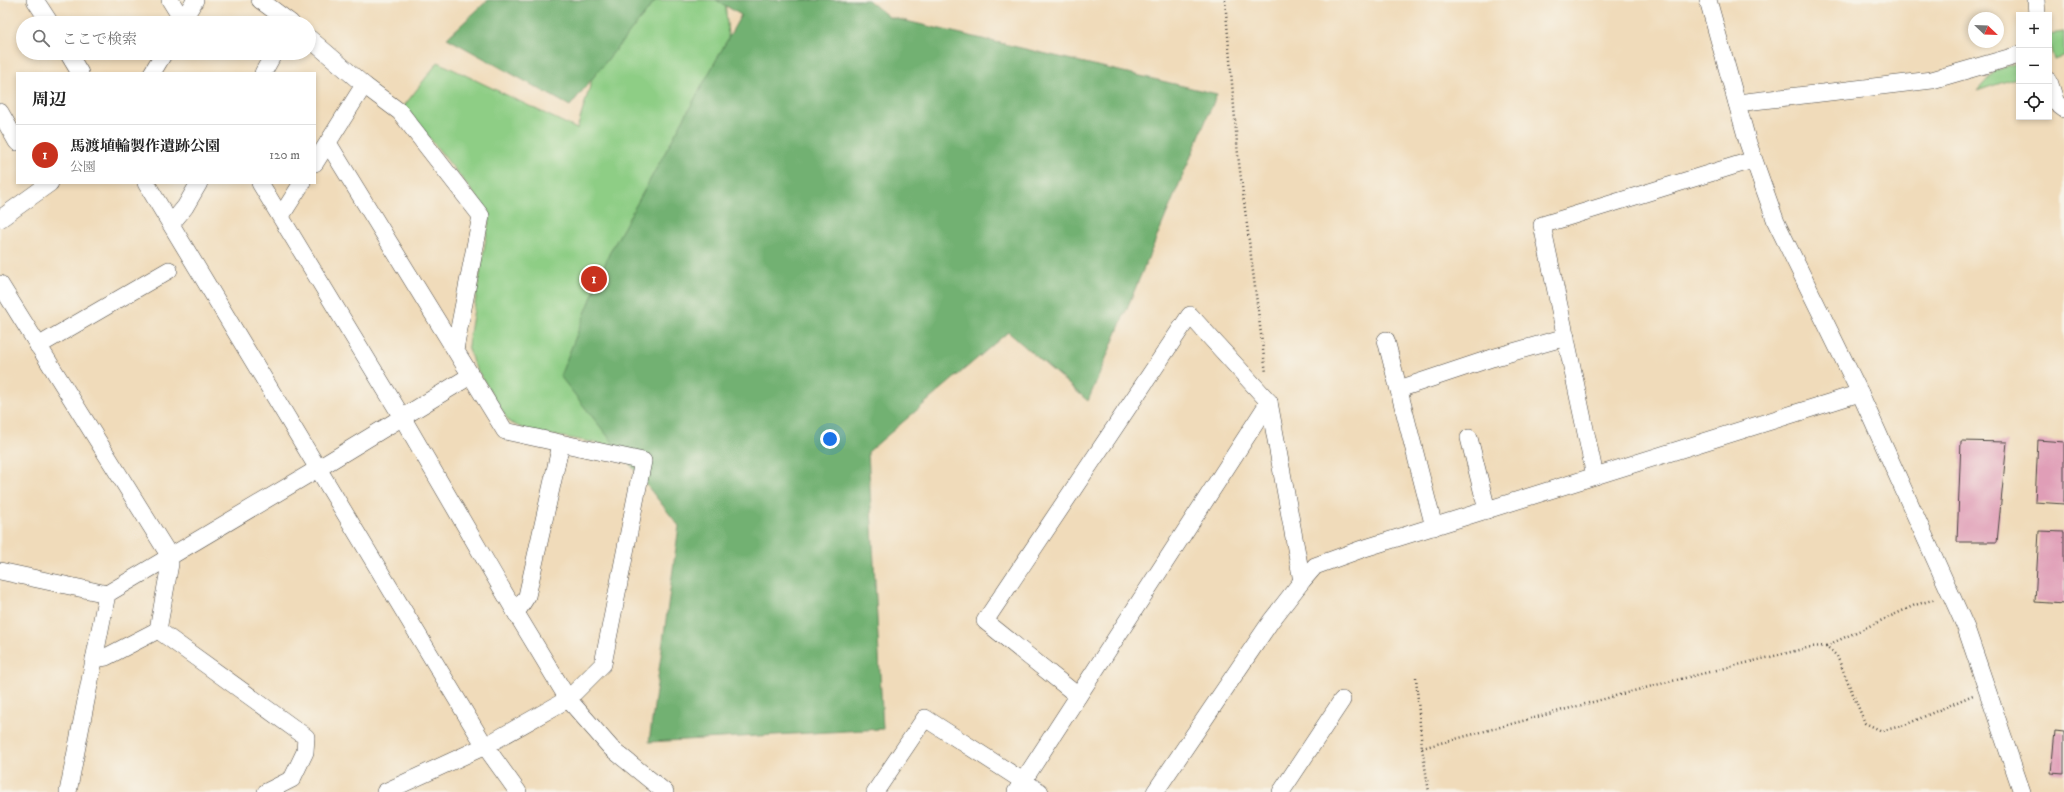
<!DOCTYPE html>
<html lang="ja">
<head>
<meta charset="utf-8">
<style>
	:root { --surface:#fff; --page:#f2f2f2; --text:#222; --muted:#767676; --line:#e0e0e0; --accent:#c8321e }
	body { margin:0; font-family:"IM FELL DW Pica","Noto Serif JP",serif; background:var(--page); color:var(--text) }
	.controls { position:absolute; right:12px; top:12px; display:grid; overflow:hidden; border-radius:0px; box-shadow:0 2px 6px #0003 }
	.controls button { width:36px; height:36px; display:grid; place-items:center; padding:0; border:0; border-bottom:1px solid var(--line); background:var(--surface); color:var(--text); font:20px sans-serif }
	.compass { position:absolute; left:1968px; top:12px; width:36px; height:36px; border-radius:50%; background:var(--surface); box-shadow:0 2px 6px #0003; rotate:113deg }
	.you { position:absolute; left:830px; top:439px; width:14px; height:14px; margin:-10px; border:3px solid #fff; border-radius:50%; background:#1a73e8; box-shadow:0 0 0 6px #1a73e833 }
	.badge { display:grid; place-items:center; width:26px; height:26px; border-radius:50%; background:var(--accent); color:#fff; font-size:13px; font-weight:700 }
	.pin { position:absolute; translate:-50% -50%; border:2px solid #fff; box-shadow:0 1px 4px #0006 }
	.list { margin:0; padding:0; list-style:none }
	h2 { display:flex; justify-content:space-between; align-items:center; height:52px; margin:0; padding:0 16px; font-size:17px }
	h2 small { font-size:13px; font-weight:400; color:var(--muted) }
	.list li { display:grid; grid-template-columns:26px 1fr auto; gap:12px; align-items:center; box-sizing:border-box; height:60px; padding:0 16px; border-top:1px solid var(--line) }
	.list b { display:block; font-size:15px; white-space:nowrap }
	.list p { margin:0; font-size:13px; white-space:nowrap; color:var(--muted) }
	.list em { font-size:13px; font-style:normal; color:var(--muted) }
	.icon { flex:none; width:22px; height:22px; fill:none; stroke:currentColor; stroke-width:2; stroke-linecap:round; stroke-linejoin:round }
	.map { position:relative; flex:none; width:2064px; height:792px; overflow:hidden }
	.search { position:absolute; background:var(--surface); box-shadow:0 2px 6px #0003; left:16px; top:16px; width:300px; height:44px; display:flex; align-items:center; gap:10px; box-sizing:border-box; padding:0 14px; border-radius:22px; color:var(--muted); font-size:15px }
	.panel { position:absolute; background:var(--surface); box-shadow:0 2px 6px #0003; left:16px; top:72px; width:300px; height:112px; border-radius:0px }
	.map>svg:first-child { display:block }
	.green { fill:#8ece85; stroke:#5c7c58 }
	.forest { fill:#72b172; stroke:#4e6e4e }
	.building { fill:#e09eb7 }
	.lines { fill:none; stroke-linecap:round; stroke-linejoin:round }
	.minor-casing { stroke:#494540; stroke-width:18 }
	.path { stroke:#494540; stroke-width:2.5; stroke-dasharray:1 3; stroke-linecap:butt }
	.minor { stroke:#fff; stroke-width:17 }
</style>
</head>
<body>
<div class="map">
<svg width="2064" height="792" viewBox="0 0 2064 792">
	<rect width="100%" height="100%" fill="#f7f3e8"/>
	<filter id="ink" filterUnits="userSpaceOnUse"><feTurbulence type="fractalNoise" baseFrequency=".025" numOctaves="2"/><feDisplacementMap in="SourceGraphic" scale="8" xChannelSelector="R" yChannelSelector="G"/><feConvolveMatrix kernelMatrix="1 2 1 2 8 2 1 2 1" color-interpolation-filters="sRGB"/></filter>
	<filter id="wash" filterUnits="userSpaceOnUse"><feTurbulence type="fractalNoise" baseFrequency=".012" numOctaves="4" result="noise"/><feDisplacementMap in="SourceGraphic" scale="16" xChannelSelector="R" yChannelSelector="G"/><feGaussianBlur stdDeviation="0.9" result="paint"/><feColorMatrix in="noise" values="0 0 0 0 0 0 0 0 0 0 0 0 0 0 0 0 0 1.4 0 .05"/><feComposite in="paint" operator="in"/></filter>
	<g filter="url(#wash)">
		<rect width="100%" height="100%" fill="#f0dbba"/>
		<g class="green">
			<polygon points="616,0 725,0 737,139 665,455 528,431 509,422 473,363 468,345 490,214 404,106 438,62 577,129"/>
			<polygon points="2064,32 2064,57 2054,60 2049,43 2049,34"/>
			<polygon points="2019,62 2019,77 1977,91 1995,71"/>
		</g>
		<g class="forest">
			<polygon points="488,0 656,0 570,106 447,38"/>
			<polygon points="716,0 868,0 889,17 1217,94 1088,401 1008,332 868,452 883,729 649,742 679,526 560,376 609,254 741,15"/>
		</g>
		<g id="blocks">
			<g class="building">
				<polygon points="2038,440 2064,442 2064,504 2035,502"/>
				<polygon points="1961,441 2007,442 1997,542 1957,542"/>
				<polygon points="2039,531 2064,532 2064,604 2035,602"/>
				<polygon points="2055,731 2064,732 2064,774 2051,773"/>
			</g>
		</g>
	</g>
	<g filter="url(#ink)">
		<use href="#blocks" fill-opacity="0" stroke="#494540" stroke-width="1"/>
		<g class="lines">
			<g class="minor-casing">
				<g id="minor">
					<polyline points="35,0 50,23"/>
					<polyline points="170,0 183,21"/>
					<polyline points="260,0 291,23"/>
					<polyline points="1708,0 1748,143 1776,222 1860,393 1966,628 2022,792"/>
					<polyline points="2036,0 2037,15"/>
					<polyline points="181,23 195,0"/>
					<polyline points="309,38 364,85 400,112 481,216 455,349"/>
					<polyline points="68,53 80,73"/>
					<polyline points="152,73 164,53"/>
					<polyline points="263,73 274,53"/>
					<polyline points="2049,81 2056,103 2064,109"/>
					<polyline points="1737,103 1932,80 2019,55"/>
					<polyline points="0,112 17,142"/>
					<polyline points="328,143 505,431 643,461 603,664 568,699 485,746 385,792"/>
					<polyline points="315,163 364,85"/>
					<polyline points="146,183 485,746 518,792"/>
					<polyline points="260,183 402,417 516,613 568,699 611,748 665,792"/>
					<polyline points="281,216 302,183"/>
					<polyline points="0,219 50,183"/>
					<polyline points="171,224 185,207 199,183"/>
					<polyline points="0,284 169,555 170,564 158,630 306,737 305,752 292,779 266,792"/>
					<polyline points="1386,340 1434,527"/>
					<polyline points="38,346 169,270"/>
					<polyline points="1399,389 1492,358 1566,337"/>
					<polyline points="1469,438 1487,510"/>
					<polyline points="1595,476 1542,225 1753,160"/>
					<polyline points="0,571 107,594"/>
					<polyline points="516,613 527,596 561,444"/>
					<polyline points="94,659 106,657 158,630"/>
					<polyline points="1078,696 985,621 1190,315 1269,402 1302,581"/>
					<polyline points="68,792 107,594 319,468 470,376"/>
					<polyline points="875,792 925,718 1040,792"/>
					<polyline points="1016,792 1269,402"/>
					<polyline points="1155,792 1271,621 1302,581 1315,566 1362,549 1860,393"/>
					<polyline points="1281,792 1342,700"/>
				</g>
			</g>
			<g class="path">
				<polyline points="1225,0 1238,155 1266,373"/>
				<polyline points="1826,646 1915,605 1936,599"/>
				<polyline points="1416,677 1422,748 1429,792"/>
				<polyline points="1422,748 1656,685 1811,647 1826,646 1837,656 1865,723 1882,731 1905,725 1973,695"/>
			</g>
			<use href="#minor" class="minor"/>
		</g>
	</g>
</svg>
<div class="controls">
<button>+</button>
<button>−</button>
<button><svg class="icon" aria-label="locate" viewBox="0 0 24 24"><circle cx="12" cy="12" r="6"/><path d="M12 2v4M12 18v4M2 12h4M18 12h4"/></svg></button>
</div>
<svg class="compass" viewBox="-18 -18 36 36"><path d="M0-13l5 13h-10z" fill="#e53935"/><path d="M0 13l5-13h-10z" fill="#767676"/></svg>
<div class="you"></div>
<div class="pin badge" style="left:594px;top:279px">1</div>
<div class="search"><svg class="icon" aria-label="search" viewBox="0 0 24 24"><circle cx="10" cy="10" r="6"/><path d="M15 15l6 6"/></svg>ここで検索</div>
<section class="panel">
<h2>周辺<small></small></h2>
<ul class="list">
<li><span class="badge">1</span><div><b>馬渡埴輪製作遺跡公園</b><p>公園</p></div><em>120 m</em></li>
</ul>
</section>
</div>
</body>
</html>
